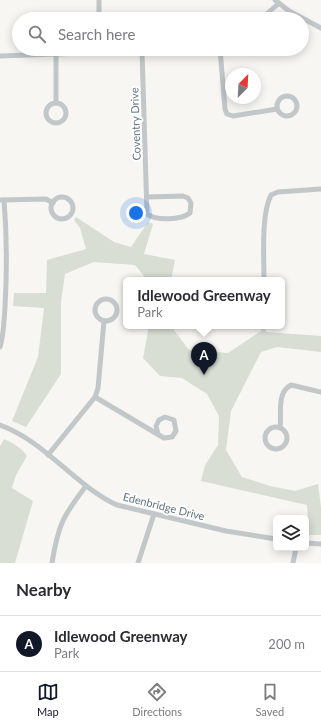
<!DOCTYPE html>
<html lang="en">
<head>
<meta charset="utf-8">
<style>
	:root { --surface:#fff; --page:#f2f2f3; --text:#2b2b33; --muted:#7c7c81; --line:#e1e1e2; --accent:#111827 }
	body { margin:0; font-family:Lato,sans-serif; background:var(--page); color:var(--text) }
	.controls { position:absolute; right:12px; bottom:12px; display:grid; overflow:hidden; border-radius:6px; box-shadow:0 2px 10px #0003 }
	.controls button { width:36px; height:36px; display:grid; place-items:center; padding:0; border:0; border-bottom:1px solid var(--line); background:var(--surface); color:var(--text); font:20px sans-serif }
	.compass { position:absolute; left:225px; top:68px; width:36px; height:36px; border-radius:50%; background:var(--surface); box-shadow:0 2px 10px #0003; rotate:24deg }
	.you { position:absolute; left:136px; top:213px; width:14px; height:14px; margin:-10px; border:3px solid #fff; border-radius:50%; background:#1a73e8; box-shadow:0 0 0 6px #1a73e833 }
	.badge { display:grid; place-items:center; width:26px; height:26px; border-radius:50%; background:var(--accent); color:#fff; font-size:13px; font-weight:700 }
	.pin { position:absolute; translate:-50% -33px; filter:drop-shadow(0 1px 2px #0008) }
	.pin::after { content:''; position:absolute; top:21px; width:14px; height:12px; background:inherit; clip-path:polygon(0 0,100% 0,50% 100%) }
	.popup { position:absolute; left:123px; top:277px; width:162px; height:52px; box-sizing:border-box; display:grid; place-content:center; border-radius:6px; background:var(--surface); filter:drop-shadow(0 1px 3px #0005); font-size:13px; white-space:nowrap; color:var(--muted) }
	.popup b { font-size:15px; color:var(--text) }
	.popup::after { content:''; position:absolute; left:50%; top:100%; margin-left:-8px; border:8px solid transparent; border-top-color:var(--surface) }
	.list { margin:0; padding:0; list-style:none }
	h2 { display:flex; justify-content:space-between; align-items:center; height:52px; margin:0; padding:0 16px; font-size:17px }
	h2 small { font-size:13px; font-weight:400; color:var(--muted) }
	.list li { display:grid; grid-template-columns:26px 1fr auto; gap:12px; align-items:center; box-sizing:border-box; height:56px; padding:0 16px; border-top:1px solid var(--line) }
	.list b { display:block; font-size:15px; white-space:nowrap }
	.list p { margin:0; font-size:13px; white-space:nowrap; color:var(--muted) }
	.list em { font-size:13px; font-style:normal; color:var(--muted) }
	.icon { flex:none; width:22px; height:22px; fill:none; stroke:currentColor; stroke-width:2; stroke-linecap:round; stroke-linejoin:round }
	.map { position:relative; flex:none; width:321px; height:563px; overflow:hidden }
	.search { position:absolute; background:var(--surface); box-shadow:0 2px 10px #0003; left:12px; right:12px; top:12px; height:44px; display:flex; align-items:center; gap:10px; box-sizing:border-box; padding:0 14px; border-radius:22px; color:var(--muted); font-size:15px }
	.sheet { height:108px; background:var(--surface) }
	nav { display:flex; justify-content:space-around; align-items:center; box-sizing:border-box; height:56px; border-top:1px solid var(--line); background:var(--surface); font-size:11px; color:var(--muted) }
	nav a { display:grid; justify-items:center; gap:2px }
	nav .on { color:var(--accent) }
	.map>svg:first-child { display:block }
	.green { fill:#d8ded4 }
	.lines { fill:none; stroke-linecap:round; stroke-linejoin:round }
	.minor { stroke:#c2c7c9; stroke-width:5 }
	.labels { text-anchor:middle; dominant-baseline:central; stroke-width:4; stroke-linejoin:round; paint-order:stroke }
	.street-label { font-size:11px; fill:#61757f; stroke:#fff }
</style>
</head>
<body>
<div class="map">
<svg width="321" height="563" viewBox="0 0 321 563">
	<rect width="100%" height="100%" fill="#f7f6f3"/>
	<g class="green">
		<polygon points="76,217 114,242 131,247 148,222 153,224 144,254 175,260 171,280 147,280 135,265 94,262 65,274 61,302 61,374 26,427 12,421 38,357 44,308 13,306 14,293 46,293 47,260 86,249 80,228 74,220"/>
		<polygon points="149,326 171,326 189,350 228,353 261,331 261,326 265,326 266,332 321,336 321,352 277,347 261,352 231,411 226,450 242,477 270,486 295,491 318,484 321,507 321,535 309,535 307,505 201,481 205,465 218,445 219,416 207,394 182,378 160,376 143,358"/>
		<path d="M4,439c9,4 19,10 23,17l-11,19 -4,13 21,13 -18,62h-15v-117z"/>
	</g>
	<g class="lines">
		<g class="minor">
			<polyline points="99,0 99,19"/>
			<polyline points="275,0 289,11 321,28"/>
			<polyline points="261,19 278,4"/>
			<polyline points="220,49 225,109 227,114 233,116 277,109"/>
			<path d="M142,51l5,163c9,7 34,6 43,-1l1,-10 -3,-5 -5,-2 -36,1"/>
			<polyline points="56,55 56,103"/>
			<polyline points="0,56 192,49"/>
			<circle cx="287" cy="106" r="10"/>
			<circle cx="56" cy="113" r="10"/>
			<circle cx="62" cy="208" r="11"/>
			<polyline points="0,200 46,199 53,203"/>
			<path d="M264,280c0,-23 -3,-66 7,-85l7,-3 43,-3"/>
			<circle cx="106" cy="310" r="11"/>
			<path d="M0,347c4,-13 4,-27 5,-40 2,-36 2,-71 -1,-107"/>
			<polyline points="95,397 164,438 172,437 176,431 174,420 165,417 159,420 156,426 158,434"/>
			<path d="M0,425c45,16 74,60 117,80l109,26 50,8"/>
			<circle cx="276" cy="438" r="11"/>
			<path d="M280,428c2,-14 -4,-35 11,-43l30,7"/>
			<polyline points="48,455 95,397 98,388 104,321"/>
			<polyline points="306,543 321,544"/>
			<path d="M52,563c6,-38 11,-47 34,-77"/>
			<polyline points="138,563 154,514"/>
			<polyline points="293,563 296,548"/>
		</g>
	</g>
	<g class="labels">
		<g class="street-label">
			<text transform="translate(135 124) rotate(-92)">Coventry Drive</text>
			<text transform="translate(164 506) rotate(14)">Edenbridge Drive</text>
		</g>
	</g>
</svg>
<div class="controls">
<button><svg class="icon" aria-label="layers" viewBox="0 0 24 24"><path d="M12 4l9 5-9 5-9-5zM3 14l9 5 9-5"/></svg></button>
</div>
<svg class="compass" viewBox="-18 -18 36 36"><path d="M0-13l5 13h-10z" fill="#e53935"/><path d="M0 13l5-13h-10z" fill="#7c7c81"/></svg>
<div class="you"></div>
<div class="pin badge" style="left:204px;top:375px">A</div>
<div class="popup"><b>Idlewood Greenway</b>Park</div>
<div class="search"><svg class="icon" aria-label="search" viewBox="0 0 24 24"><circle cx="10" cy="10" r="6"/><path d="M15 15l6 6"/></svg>Search here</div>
</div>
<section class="sheet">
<h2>Nearby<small></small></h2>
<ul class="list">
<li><span class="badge">A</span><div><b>Idlewood Greenway</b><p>Park</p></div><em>200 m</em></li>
</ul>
</section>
<nav>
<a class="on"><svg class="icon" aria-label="map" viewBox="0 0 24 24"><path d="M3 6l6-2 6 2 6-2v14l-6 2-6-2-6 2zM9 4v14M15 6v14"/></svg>Map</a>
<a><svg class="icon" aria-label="directions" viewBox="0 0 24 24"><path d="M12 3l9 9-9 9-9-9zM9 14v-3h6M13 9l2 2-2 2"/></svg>Directions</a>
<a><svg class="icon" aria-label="saved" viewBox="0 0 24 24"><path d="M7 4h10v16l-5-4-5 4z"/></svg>Saved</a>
</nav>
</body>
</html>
